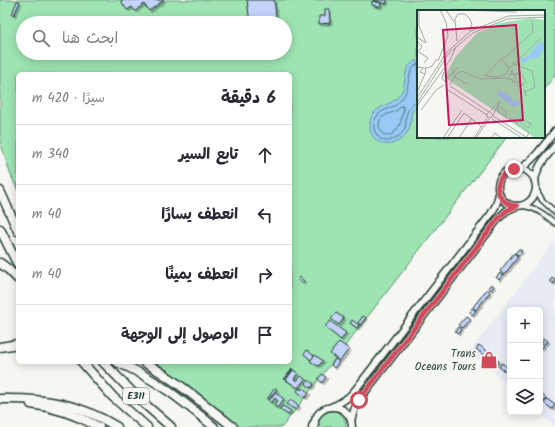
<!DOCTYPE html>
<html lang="ar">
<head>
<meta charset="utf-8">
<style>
	:root { --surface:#fff; --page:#f7f7f7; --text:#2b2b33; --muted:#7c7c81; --line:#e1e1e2 }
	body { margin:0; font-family:Kalam,"Playpen Sans Arabic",sans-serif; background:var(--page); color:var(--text); direction:rtl }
	.controls { position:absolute; right:12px; bottom:12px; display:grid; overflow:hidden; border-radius:6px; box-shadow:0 2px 10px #0003 }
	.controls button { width:36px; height:36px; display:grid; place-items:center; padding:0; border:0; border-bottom:1px solid var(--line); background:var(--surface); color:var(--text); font:20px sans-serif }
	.stop { position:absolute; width:12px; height:12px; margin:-9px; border:3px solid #d1495b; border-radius:50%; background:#fff }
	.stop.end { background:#d1495b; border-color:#fff; box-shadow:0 1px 4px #0008 }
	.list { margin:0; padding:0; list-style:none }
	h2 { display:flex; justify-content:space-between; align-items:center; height:52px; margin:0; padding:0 16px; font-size:17px }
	h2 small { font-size:13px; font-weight:400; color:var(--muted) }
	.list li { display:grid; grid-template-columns:26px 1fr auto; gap:12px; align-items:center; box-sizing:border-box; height:60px; padding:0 16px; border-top:1px solid var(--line) }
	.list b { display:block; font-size:15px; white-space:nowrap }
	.list em { font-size:13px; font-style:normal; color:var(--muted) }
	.icon { flex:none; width:22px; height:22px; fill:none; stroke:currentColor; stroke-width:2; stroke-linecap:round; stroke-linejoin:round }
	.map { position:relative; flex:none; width:555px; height:427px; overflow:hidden; direction:ltr }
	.search { position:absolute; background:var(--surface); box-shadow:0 2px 10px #0003; left:16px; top:16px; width:276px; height:44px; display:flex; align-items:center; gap:10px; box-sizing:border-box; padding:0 14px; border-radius:22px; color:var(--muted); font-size:15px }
	.panel { position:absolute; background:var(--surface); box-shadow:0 2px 10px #0003; left:16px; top:72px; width:276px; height:292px; border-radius:6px; direction:rtl }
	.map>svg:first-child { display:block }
	.built { fill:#e7ebf4 }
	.green { fill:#9de4b2; stroke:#5e9073; fill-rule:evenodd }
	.water { fill:#98caf5; stroke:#6892a8 }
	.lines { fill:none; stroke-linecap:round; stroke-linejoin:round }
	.shore { stroke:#4f7581; stroke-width:1 }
	.building { fill:#c5d2f9; stroke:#1f3d34; filter:url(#shadow) }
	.street-casing { stroke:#1f3d34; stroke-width:7 }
	.secondary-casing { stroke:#1f3d34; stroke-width:9 }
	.highway-casing { stroke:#1f3d34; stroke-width:11 }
	.street { stroke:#f6f6f2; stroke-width:4 }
	.secondary { stroke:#f6f6f2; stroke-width:6 }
	.highway { stroke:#f6f6f2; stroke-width:8 }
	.route { stroke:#d1495b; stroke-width:5 }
	.labels { text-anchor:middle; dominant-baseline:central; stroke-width:3; stroke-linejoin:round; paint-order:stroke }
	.shield { fill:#f6f6f2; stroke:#60746d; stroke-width:1 }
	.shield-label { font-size:10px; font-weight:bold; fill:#1f3d34 }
	.poi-label { font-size:11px; fill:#1f3d34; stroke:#f6f6f2; text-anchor:end }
	.inset-road { fill:none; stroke:#a0aca6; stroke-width:1 }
	.view { fill:#c2185b; fill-opacity:0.15; stroke:#c2185b; stroke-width:2 }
	.inset-edge { fill:none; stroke:#1f3d34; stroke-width:2 }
</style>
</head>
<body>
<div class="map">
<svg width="555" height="427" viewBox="0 0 555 427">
	<defs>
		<filter id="shadow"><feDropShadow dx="2" dy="2" stdDeviation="0" flood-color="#0004"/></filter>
	</defs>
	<rect width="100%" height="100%" fill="#f6f6f2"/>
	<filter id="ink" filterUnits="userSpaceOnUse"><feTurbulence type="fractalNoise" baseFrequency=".025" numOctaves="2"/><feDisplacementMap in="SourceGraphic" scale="8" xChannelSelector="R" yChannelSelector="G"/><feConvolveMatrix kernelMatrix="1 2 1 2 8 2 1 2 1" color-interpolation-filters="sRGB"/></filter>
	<g filter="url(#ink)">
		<polygon class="built" points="555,240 555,427 538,412 540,412 540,310 510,310 510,387 470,351"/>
		<g class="green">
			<path d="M0,0h555v75l-11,14v-78h-126v126h89l-225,290h-42l-84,-65h134v-288h-272v117l-8,-18 -10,-32zM23,23h262v30h-262z"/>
			<path d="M332,410c9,2 14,8 14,17h-30v-7l8,-9z"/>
		</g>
		<path class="water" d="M418,60v44c-9,8 -6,13 -8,22 -3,11 -15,20 -25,18 -6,-1 -12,-5 -14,-11 -1,-3 -1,-6 -1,-9 1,-20 22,-16 31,-31 7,-12 0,-27 17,-33z"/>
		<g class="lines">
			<g class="shore">
				<path d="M418,64c-11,5 -8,20 -13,30 -3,5 -8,11 -13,13 -3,2 -6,2 -9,4 -8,4 -12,15 -7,23 3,4 6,6 10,7 4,0 6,-1 9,-3 5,-2 9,-6 10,-11 1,-3 1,-6 1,-10 1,-6 5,-15 12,-16"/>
				<path d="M402,106l2,3c-4,11 -2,19 -13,26h-7c-6,-6 -7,-15 0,-19 3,-2 7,-3 10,-4 3,-2 5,-4 8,-6z"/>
			</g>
		</g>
		<g class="building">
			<polygon points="122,0 164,0 149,11 144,4 135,11 132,7 127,10 121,1"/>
			<polygon points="247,0 274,0 277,23 250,23"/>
			<polygon points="373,0 387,0 386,4"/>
			<polygon points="17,1 20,2 14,15 12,14"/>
			<polygon points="372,1 381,3 380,7 372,5"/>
			<polygon points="325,9 329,9 330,23 319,24 319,16 325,16"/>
			<polygon points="519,249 522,251 518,255 515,253"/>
			<polygon points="514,253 518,257 504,275 500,271"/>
			<polygon points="500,273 503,275 499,280 496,277"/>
			<polygon points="300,277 304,281 302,283 298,280"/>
			<polygon points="552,278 555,280 554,284 550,281"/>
			<polygon points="491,284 494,286 491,290 488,288"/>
			<polygon points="487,289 490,292 476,310 473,307"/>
			<polygon points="472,308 476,311 472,315 469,312"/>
			<polygon points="336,313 344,318 339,325 331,319"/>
			<polygon points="363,316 366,318 360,325 358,323"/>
			<polygon points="466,316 470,319 462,328 458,325"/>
			<polygon points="352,320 359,325 357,328 350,323"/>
			<polygon points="330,321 346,333 341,340 325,327"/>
			<polygon points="458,327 461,329 458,334 455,332"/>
			<polygon points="544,338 548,341 546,344 542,341"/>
			<polygon points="339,342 349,349 340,361 330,354"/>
			<polygon points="541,342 544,345 542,348 540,347"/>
			<polygon points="479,345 488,352 485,356 476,349"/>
			<polygon points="307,350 314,356 311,360 304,354"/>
			<polygon points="490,354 499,361 496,365 487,358"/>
			<polygon points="315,355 323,361 318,366 310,361"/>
			<polygon points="335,359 339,362 334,368 331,365"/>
			<polygon points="502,363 510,369 510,372 509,374 499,367"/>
			<polygon points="292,369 293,369 285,380 284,379"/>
			<polygon points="293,370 298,373 294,379 297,381 301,376 305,379 298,388 286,380"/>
			<polygon points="322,374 326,377 322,383 318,379"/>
			<polygon points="308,380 314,384 311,388 306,384"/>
			<polygon points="275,388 277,389 268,400 267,399"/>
			<polygon points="299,388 301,390 303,388 309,393 305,398 297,391"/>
			<polygon points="275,392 284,399 277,408 274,406 278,401 275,398 271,403 269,401"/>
			<polygon points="540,393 546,398 544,402 540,399"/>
			<polygon points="291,399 299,406 296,410 287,404"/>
			<polygon points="547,399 555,405 552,409 544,403"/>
			<polygon points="283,406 291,411 288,415 280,409"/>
		</g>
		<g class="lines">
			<g class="street-casing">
				<g id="street">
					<polyline points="536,189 542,200 555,212"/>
					<path d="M522,206c14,1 23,9 33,17"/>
				</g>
			</g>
			<g class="secondary-casing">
				<g id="secondary">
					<circle cx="517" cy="187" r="19"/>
					<path d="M520,169c15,-10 24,-24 35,-38"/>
					<path d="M535,182c1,-15 11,-25 20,-36"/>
					<path d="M331,407c11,-4 18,-9 25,-18l135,-175 5,-9 3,-11"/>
					<polyline points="351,421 355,407 359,400 498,219 506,211 517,206"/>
					<path d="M314,427c0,-26 37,-27 38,0"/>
				</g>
			</g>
			<g class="highway-casing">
				<g id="highway">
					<polyline points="0,191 18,231"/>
					<polyline points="0,229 18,265"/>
					<polyline points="0,263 8,269 18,279"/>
					<polyline points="0,347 18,344"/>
					<polyline points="82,362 113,397 147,427"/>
					<polyline points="103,362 140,400 171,427"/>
					<path d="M117,362c38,16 66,39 97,65"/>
					<path d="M144,362c32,18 60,42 89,65"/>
					<path d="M0,399c45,-1 78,4 117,28"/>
					<path d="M31,404c24,3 46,11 68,23"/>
					<polyline points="313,427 314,424"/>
				</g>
			</g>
			<use href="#street" class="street"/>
			<use href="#secondary" class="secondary"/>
			<use href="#highway" class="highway"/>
		</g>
	</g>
	<g class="lines" filter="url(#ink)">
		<path class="route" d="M359,400l139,-181 8,-8 11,-5c-24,-3 -26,-30 -3,-37"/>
	</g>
	<defs>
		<g id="shop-bare" transform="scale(1.38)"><path d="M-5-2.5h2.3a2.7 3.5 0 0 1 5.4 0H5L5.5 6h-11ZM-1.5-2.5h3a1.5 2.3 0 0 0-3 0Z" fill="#d1495b" stroke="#f6f6f2" stroke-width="2.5" paint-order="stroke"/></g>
	</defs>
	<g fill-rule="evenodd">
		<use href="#shop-bare" x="489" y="360"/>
	</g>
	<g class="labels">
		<rect class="shield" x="123" y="388" width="26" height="16" rx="3"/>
		<g class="shield-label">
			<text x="136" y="396">E311</text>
		</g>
		<g class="poi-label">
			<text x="476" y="354">Trans<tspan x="476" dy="13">Oceans Tours</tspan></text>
		</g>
	</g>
	<g transform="translate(417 10)">
		<rect width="128" height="128" fill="#f6f6f2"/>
		<path d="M113,8l15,2v118h-10l-91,-61 12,-21 21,-23 23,-10z" fill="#9de4b2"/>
		<path d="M121,33h7v4l-7,11 -9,1 -8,6v-6l7,-3zM80,80l12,5 4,6h6v3l-5,3 -17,-12z" fill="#98caf5"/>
		<path class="inset-road" d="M29,0l8,12M45,0l55,2M0,27l9,6 -7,-17v-16M0,31l5,5 -3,5M40,31l-2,-22 3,-5h7l5,5 2,6 -3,6M0,41l11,7 -4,5M84,49l8,9 -3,6 -7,3 -14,-1zM86,49l30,-27 -1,-11M21,51l10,-25 -2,-14 -6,-12M95,53l20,8 3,16 -10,5M0,57l7,1 2,1 -1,5 -5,-2 3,-4M8,58l6,-1 6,-8M93,58l32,-31M36,59v5l5,-7M27,62l-2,6 5,6M94,65l1,-5 4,9M30,68l4,-4 15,10 2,-1M93,69l8,7 4,-1M33,75l6,-11 6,-3 18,8 28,-1 15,7 3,-3 -5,-9 -11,2 -2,3 2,2M33,76l39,26M31,80l39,25M107,81l2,5 -2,-7M0,82l8,-18M0,88l30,-46 24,-21 37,-15 37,-1M0,93l32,-50 24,-20 34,-14 38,-2M80,95l10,7 -2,4M0,96l33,-46 6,-13M80,97l1,4 10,7M4,100l15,-20 8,-5M73,102l3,3 -2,3 -4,-1v-3l13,-13 -7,14M76,106l33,21M75,109l30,19M96,109h-3l19,13 -2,5M101,111l3,-3 10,6M100,114l4,-4v3l7,5 4,-5M26,128l19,-28M30,128l17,-25 18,14M42,128l13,-20M57,128l13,-20M59,128l13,-19M74,128l4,-5 6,5"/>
		<path class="view" d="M99,15l7,95 -74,5 -6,-95z"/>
		<rect width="128" height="128" class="inset-edge"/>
	</g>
</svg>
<div class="controls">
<button>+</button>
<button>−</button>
<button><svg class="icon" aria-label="layers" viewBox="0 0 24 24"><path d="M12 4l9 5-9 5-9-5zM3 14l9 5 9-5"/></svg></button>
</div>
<div class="stop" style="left:359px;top:400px"></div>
<div class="stop end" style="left:514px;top:169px"></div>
<div class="search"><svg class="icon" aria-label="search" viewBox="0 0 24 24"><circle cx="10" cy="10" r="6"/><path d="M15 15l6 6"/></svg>ابحث هنا</div>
<section class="panel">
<h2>6 دقيقة<small>سيرًا · 420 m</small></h2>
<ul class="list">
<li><svg class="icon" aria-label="ahead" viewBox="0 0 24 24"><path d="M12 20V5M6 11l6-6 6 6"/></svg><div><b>تابع السير</b></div><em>340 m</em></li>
<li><svg class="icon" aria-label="left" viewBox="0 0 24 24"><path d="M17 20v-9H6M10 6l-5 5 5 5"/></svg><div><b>انعطف يسارًا</b></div><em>40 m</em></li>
<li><svg class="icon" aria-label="right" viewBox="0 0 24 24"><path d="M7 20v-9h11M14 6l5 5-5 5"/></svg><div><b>انعطف يمينًا</b></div><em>40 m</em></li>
<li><svg class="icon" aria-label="arrive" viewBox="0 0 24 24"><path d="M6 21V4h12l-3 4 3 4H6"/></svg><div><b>الوصول إلى الوجهة</b></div></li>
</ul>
</section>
</div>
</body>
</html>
